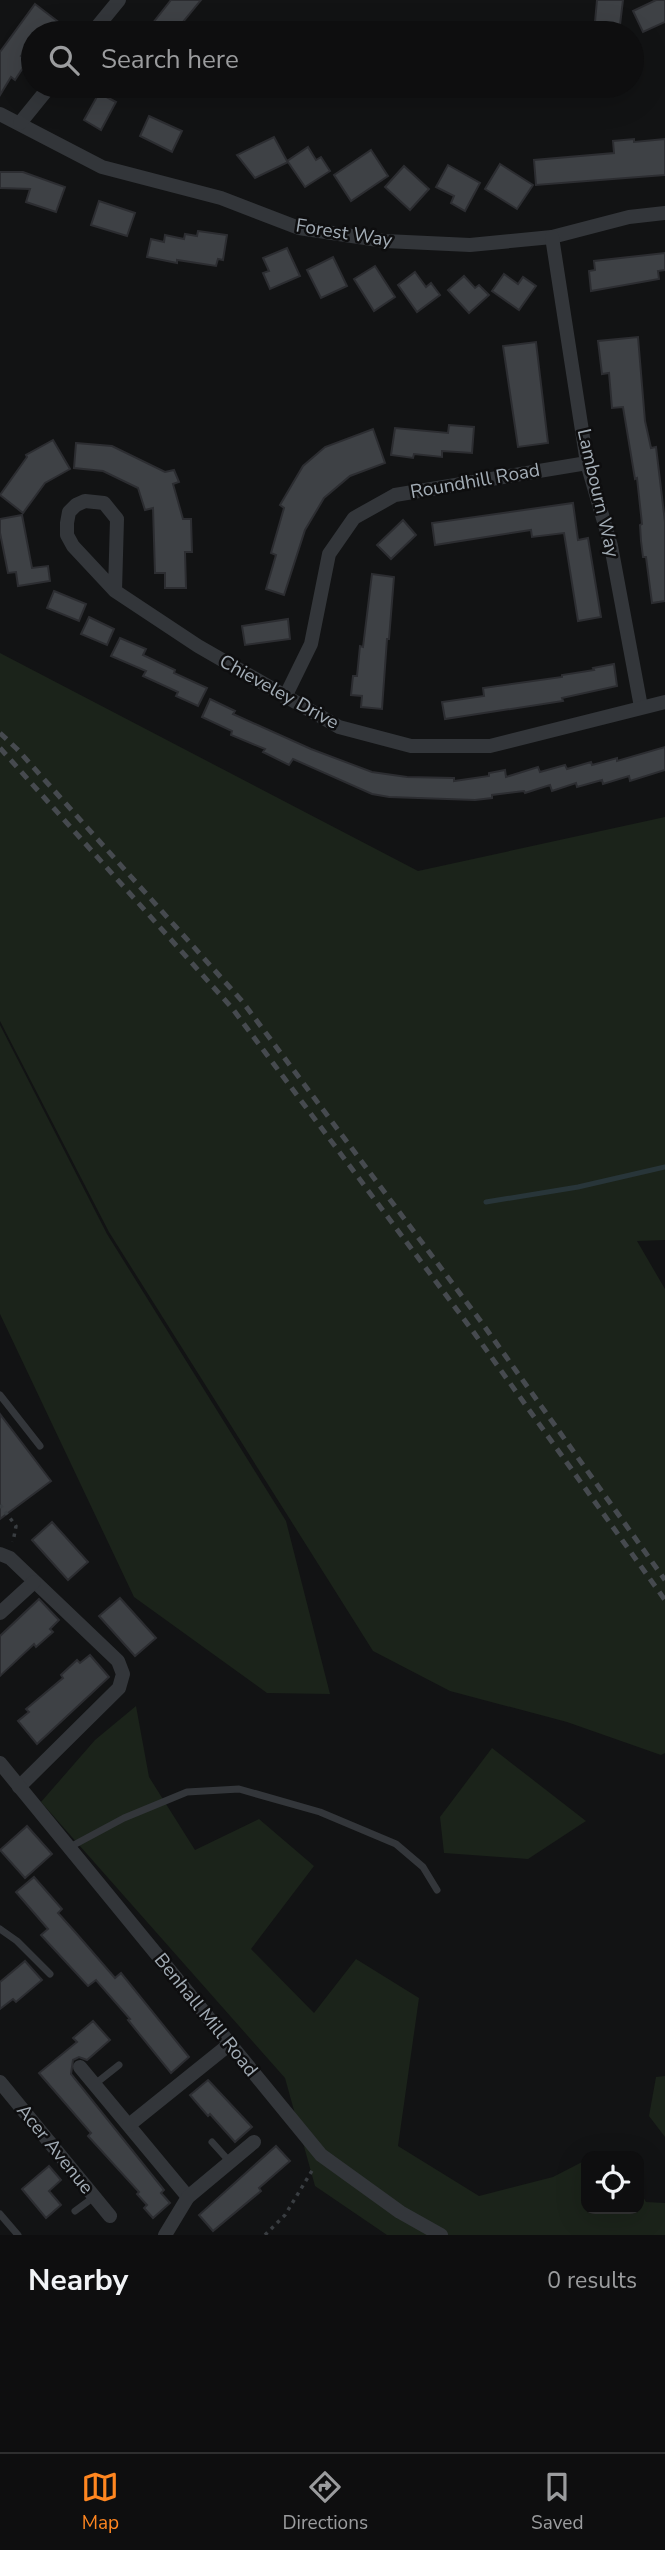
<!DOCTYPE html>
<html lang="en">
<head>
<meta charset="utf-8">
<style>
	:root { --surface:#0e0e0f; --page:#171718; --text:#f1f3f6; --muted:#9b9c9e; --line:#2e2e2f; --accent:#ff8620 }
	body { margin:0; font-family:"Nunito Sans",sans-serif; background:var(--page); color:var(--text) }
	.controls { position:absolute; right:21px; bottom:21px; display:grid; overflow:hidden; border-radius:14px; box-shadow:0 7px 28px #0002 }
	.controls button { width:63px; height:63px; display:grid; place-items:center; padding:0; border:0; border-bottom:2px solid var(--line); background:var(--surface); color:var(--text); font:35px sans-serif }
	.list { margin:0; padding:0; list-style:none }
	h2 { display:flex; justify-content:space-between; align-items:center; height:91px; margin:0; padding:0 28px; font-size:30px }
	h2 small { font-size:23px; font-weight:400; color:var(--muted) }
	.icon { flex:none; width:38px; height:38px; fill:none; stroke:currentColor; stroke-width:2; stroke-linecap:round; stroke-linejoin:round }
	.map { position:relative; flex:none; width:665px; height:2235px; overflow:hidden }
	.search { position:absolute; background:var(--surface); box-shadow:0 7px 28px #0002; left:21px; right:21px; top:21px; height:77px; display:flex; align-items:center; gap:18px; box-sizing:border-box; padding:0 24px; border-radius:38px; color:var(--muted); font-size:26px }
	.sheet { height:217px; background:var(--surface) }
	nav { display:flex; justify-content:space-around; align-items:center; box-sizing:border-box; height:98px; border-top:2px solid var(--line); background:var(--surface); font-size:19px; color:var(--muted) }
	nav a { display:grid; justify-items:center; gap:4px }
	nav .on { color:var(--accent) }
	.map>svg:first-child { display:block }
	.green { fill:#1b231a }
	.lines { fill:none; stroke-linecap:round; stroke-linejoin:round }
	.stream { stroke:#283539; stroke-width:5 }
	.building { fill:#3e4145; stroke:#2c2d31; stroke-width:2 }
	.path { stroke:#393d41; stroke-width:3.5; stroke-dasharray:3.5 5; stroke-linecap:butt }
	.service { stroke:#33363a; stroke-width:7 }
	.minor { stroke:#33363a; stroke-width:14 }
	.rail { stroke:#464a4f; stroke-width:5; stroke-dasharray:9 7; stroke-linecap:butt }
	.labels { text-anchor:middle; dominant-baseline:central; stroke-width:5; stroke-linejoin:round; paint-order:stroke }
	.street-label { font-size:19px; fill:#a3adb6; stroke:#0e0e0f }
</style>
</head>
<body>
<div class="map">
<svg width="665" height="2235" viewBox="0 0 665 2235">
	<rect width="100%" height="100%" fill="#121314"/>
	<g class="green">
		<polygon points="0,653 418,871 665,817 665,1240 637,1241 665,1289 665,1753 661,1755 567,1722 450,1691 373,1651 109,1232 0,1021"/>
		<polygon points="0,1025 107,1234 286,1521 330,1694 267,1693 134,1597 0,1314"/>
		<polygon points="136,1706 149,1777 195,1850 259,1819 314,1866 251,1949 314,2013 356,1959 419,1998 398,2146 479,2196 553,2177 586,2160 586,2209 639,2209 639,2190 646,2202 665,2203 665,2235 387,2235 315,2186 285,2078 41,1802 95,1740"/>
		<polygon points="492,1748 586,1821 528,1859 444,1853 440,1817"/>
		<polygon points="665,2076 665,2137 649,2116 656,2077"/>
	</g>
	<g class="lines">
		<polyline class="stream" points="486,1202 578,1187 665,1167"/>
	</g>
	<g class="building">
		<polygon points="171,0 201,0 174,33 145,33"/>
		<polygon points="597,0 623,0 620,25 595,22"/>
		<polygon points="656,0 665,0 665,22 643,32 633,11"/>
		<polygon points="35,4 61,24 54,33 33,33 33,40 21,56 28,60 15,80 11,77 0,95 0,52"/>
		<polygon points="99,93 116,102 101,130 84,120"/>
		<polygon points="149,116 182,131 172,152 140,136"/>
		<polygon points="274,137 287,161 308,147 316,160 321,157 330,171 305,187 288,162 255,178 237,155"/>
		<polygon points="634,139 634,142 665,139 665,175 536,185 534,160 614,153 613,141"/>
		<polygon points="371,150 388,176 351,201 334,175"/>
		<polygon points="500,164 533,185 517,209 485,189"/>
		<polygon points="448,165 480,183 465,211 451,203 454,196 436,187"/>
		<polygon points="404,166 429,189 410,210 385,187"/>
		<polygon points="0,172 23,172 65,187 56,212 26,202 30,189 0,188"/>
		<polygon points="99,201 135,213 127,236 91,225"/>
		<polygon points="198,231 227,235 223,260 218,259 216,266 177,260 177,263 147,257 151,239 164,242 165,235 184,239 185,234 197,236"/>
		<polygon points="287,248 300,276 270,289 263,273 269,271 263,258"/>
		<polygon points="665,253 665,270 658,271 659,279 591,291 589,271 595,270 594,261"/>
		<polygon points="333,257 347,286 321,298 307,270"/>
		<polygon points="375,266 395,297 374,311 354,279"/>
		<polygon points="415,272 426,287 431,283 440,295 417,312 398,285"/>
		<polygon points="504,274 518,284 523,277 536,286 519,310 492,291"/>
		<polygon points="464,276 475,288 479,285 489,295 469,313 448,290"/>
		<polygon points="638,337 645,421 651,448 656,447 665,522 665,601 652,603 646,557 643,557 641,541 640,525 642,524 637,478 635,479 623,407 612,408 609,373 602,374 598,341"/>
		<polygon points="536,342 548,443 518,447 503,346"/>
		<polygon points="449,425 474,427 472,453 442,451 442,457 414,454 413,458 391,455 395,428 448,433"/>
		<polygon points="373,429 385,463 350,476 324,498 305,530 284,595 266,589 276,555 271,553 284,508 280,505 303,466 325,447"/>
		<polygon points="53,440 70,469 45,483 23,513 0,495 27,457 26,455"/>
		<polygon points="76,443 112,446 165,472 174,470 179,482 173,484 183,519 191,519 192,552 185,552 186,588 165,588 165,573 155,573 153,508 145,510 138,488 103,471 74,468"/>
		<polygon points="573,503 578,540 588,538 601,617 578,621 564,533 532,537 531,530 435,545 432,523"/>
		<polygon points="22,515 32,568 48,566 50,581 18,586 16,572 8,573 0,533 0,519"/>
		<polygon points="403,520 416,535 391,559 377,545"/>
		<polygon points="372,574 394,577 389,639 387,639 382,709 361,707 362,696 351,695 353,676 357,676 360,646 363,647"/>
		<polygon points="54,591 86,604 79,621 47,608"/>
		<polygon points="89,617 114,629 107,645 81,634"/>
		<polygon points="288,619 290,639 245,645 242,626"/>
		<polygon points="120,638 146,649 143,655 175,670 174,673 207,688 198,706 176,696 178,692 143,676 146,671 111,656"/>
		<polygon points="614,664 617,686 562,698 563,701 445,719 442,702 484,696 483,688 562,677 562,675 594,670 593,668"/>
		<polygon points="210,699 235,711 233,714 311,749 372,772 407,777 454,778 454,781 489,776 489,773 505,770 506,777 538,767 540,772 565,765 567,769 591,762 592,765 617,758 617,761 665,747 665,770 630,781 629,776 603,784 602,780 577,787 576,783 552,791 550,785 525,793 524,791 492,795 492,798 475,800 389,797 372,794 293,759 289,765 263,752 265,749 231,735 232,731 202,717"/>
		<polygon points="0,1414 51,1481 0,1519"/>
		<polygon points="52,1522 88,1562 68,1580 32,1540"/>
		<polygon points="120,1598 156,1638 135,1656 99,1616"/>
		<polygon points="39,1599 59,1620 50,1629 53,1632 36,1647 34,1644 0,1676 0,1636"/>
		<polygon points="90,1655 109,1677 37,1744 18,1721 29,1712 26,1709 63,1678 61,1675 77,1660 80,1663"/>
		<polygon points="27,1826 52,1854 25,1878 0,1850"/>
		<polygon points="34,1877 62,1909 58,1913 76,1933 115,1978 121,1973 189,2057 171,2073 128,2020 130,2019 96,1980 88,1986 41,1935 48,1929 16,1892"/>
		<polygon points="25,1961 42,1980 16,2002 13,1999 0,2009 0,1982"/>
		<polygon points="93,2021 110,2040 87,2060 79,2057 73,2060 71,2074 164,2190 161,2193 170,2203 153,2218 144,2208 147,2205 137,2194 139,2192 88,2136 91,2133 39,2073 77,2042 73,2038"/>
		<polygon points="208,2080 252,2127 235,2142 210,2114 208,2116 190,2095"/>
		<polygon points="276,2146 290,2161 259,2188 261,2191 213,2231 199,2215"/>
		<polygon points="49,2166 61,2180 49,2191 61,2205 46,2218 22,2189"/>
	</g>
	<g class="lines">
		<g class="path">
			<polyline points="0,1505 16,1526 13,1542"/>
			<polyline points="265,2235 285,2215 313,2169"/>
		</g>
		<g class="service">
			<polyline points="0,1395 40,1446"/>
			<polyline points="70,1847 124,1818 187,1792 239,1789 320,1812 396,1844 423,1867 437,1890"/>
			<polyline points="0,1929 17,1941 50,1974"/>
			<polyline points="95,2084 119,2065"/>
			<polyline points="212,2142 230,2162"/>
			<polyline points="75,2211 94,2197"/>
			<polyline points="0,2214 18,2235"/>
		</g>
		<g class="minor">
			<polyline points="92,33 119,0"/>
			<polyline points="0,114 102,167 221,198 299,228 385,241 470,245 552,237 629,217 665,213"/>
			<polyline points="20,123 50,86"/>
			<polyline points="552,237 587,463 611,546 641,707"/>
			<polyline points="115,591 117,519 104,503 85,501 76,505 69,512 67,523 67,535 73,546 115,591 198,646 339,727 411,746 490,746 665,702"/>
			<polyline points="285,697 311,644 329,554 354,518 395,495 587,463"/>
			<polyline points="0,1554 10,1558 118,1661 123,1674 119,1688 19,1787"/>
			<polyline points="0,1613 34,1582"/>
			<polyline points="0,1763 321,2155 400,2212 441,2235"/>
			<polyline points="80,2067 188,2197"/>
			<polyline points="0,2082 110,2216"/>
			<polyline points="129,2125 231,2043"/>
			<polyline points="165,2235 188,2197 254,2142"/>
		</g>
		<g class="rail">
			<polyline points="0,733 17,749 242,1001 482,1323 665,1580"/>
			<polyline points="0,748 232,1008 472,1330 665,1600"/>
		</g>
	</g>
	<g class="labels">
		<g class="street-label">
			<text transform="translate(344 233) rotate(9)">Forest Way</text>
			<text transform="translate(475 481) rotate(-10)">Roundhill Road</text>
			<text transform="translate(598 493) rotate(77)">Lambourn Way</text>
			<text transform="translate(279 692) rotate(29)">Chieveley Drive</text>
			<text transform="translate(206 2015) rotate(51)">Benhall Mill Road</text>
			<text transform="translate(55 2149) rotate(51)">Acer Avenue</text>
		</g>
	</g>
</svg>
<div class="controls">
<button><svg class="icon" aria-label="locate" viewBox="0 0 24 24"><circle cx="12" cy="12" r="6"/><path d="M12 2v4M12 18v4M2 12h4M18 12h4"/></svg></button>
</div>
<div class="search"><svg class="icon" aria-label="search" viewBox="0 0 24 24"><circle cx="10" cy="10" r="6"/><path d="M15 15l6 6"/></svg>Search here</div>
</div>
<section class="sheet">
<h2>Nearby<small>0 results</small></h2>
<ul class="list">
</ul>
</section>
<nav>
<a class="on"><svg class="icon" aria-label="map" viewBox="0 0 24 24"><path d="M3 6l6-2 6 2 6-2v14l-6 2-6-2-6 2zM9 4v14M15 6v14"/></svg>Map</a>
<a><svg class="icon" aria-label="directions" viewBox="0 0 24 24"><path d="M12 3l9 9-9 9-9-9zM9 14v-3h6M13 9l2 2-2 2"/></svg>Directions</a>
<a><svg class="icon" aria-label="saved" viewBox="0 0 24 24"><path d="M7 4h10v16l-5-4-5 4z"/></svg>Saved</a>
</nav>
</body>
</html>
